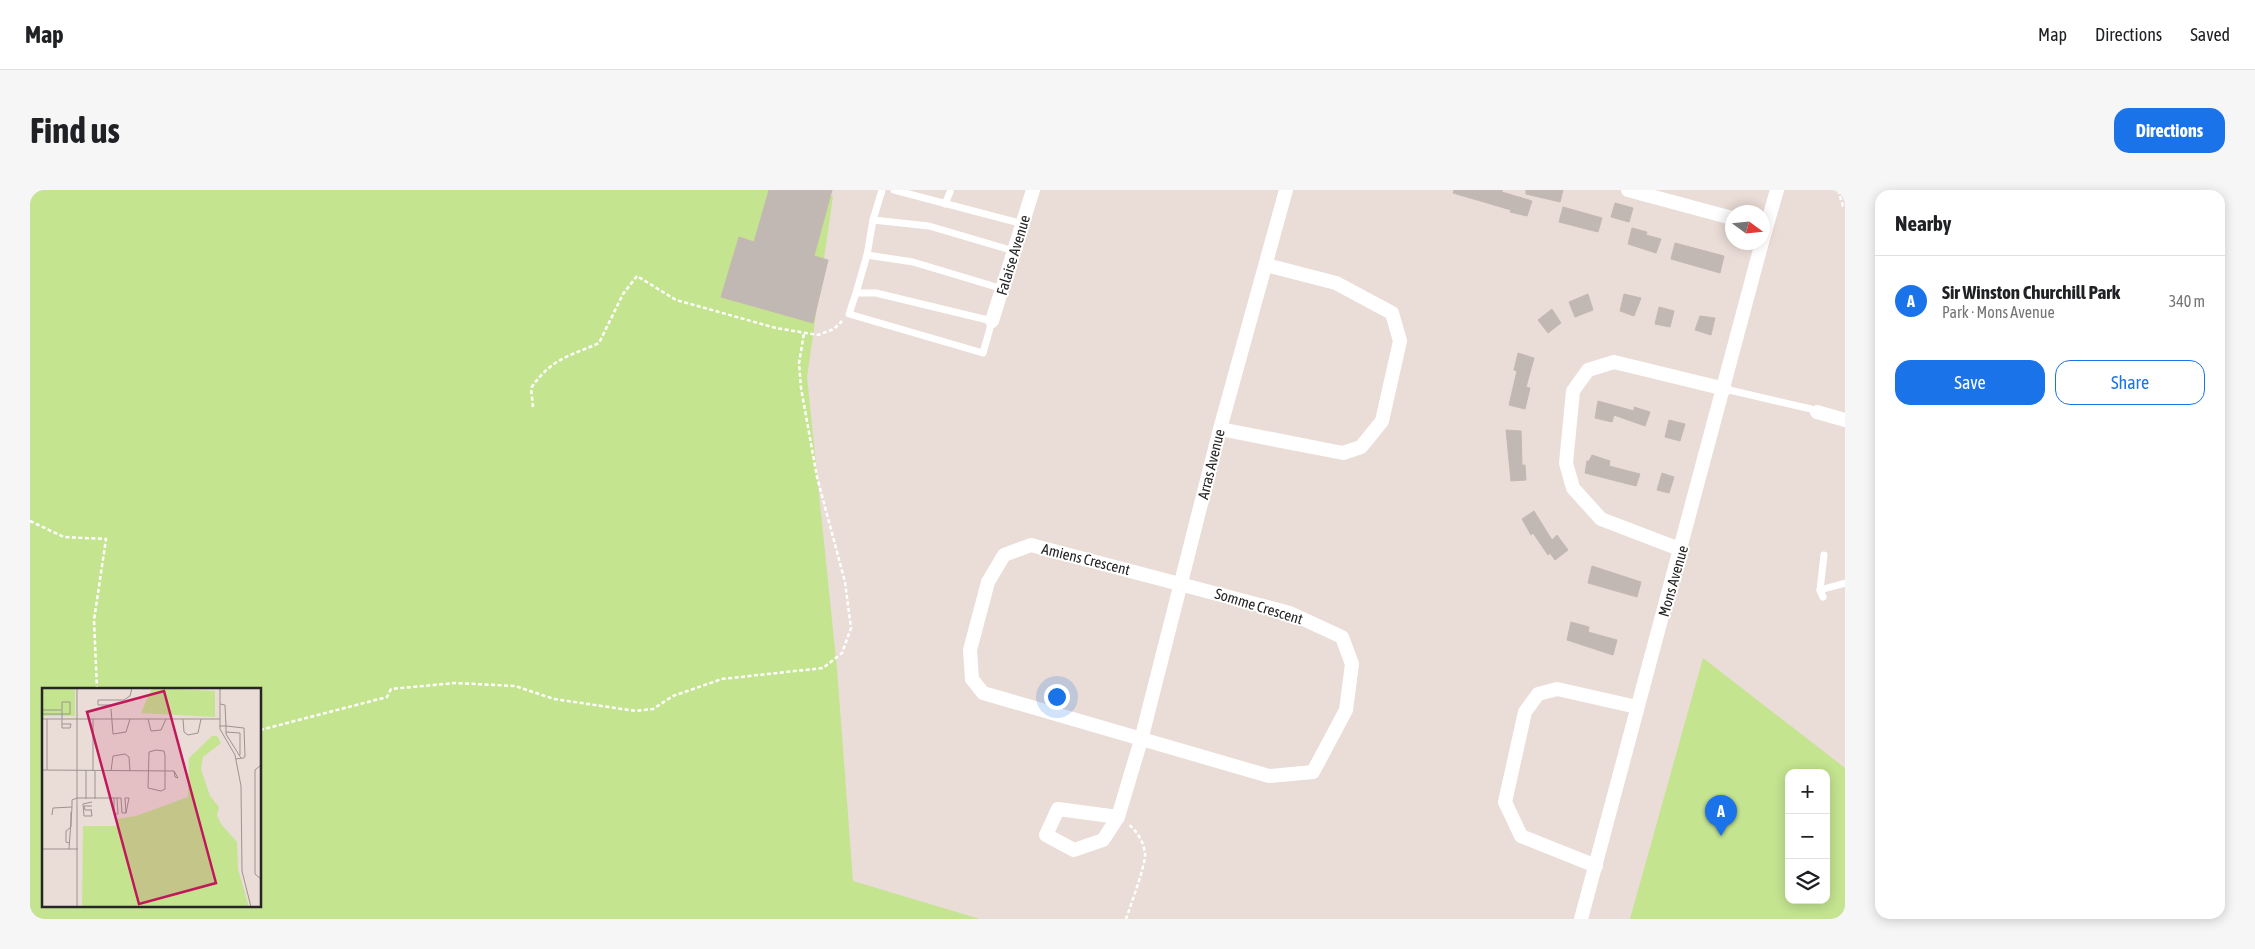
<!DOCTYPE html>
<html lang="en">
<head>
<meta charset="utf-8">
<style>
	:root { --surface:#fff; --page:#f6f6f6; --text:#202124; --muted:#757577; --line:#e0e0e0; --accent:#1a73e8 }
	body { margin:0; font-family:"Asap Condensed",sans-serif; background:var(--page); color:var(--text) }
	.controls { position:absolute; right:15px; bottom:15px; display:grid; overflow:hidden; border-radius:10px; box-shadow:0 2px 12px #0003 }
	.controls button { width:45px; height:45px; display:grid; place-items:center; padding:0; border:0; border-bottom:1px solid var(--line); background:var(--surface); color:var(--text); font:25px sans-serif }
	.compass { position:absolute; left:1695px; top:15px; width:45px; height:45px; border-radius:50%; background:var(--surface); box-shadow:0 2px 12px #0003; rotate:105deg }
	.you { position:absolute; left:1026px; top:506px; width:18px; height:18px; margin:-12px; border:4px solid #fff; border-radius:50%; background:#1a73e8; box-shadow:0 0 0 8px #1a73e833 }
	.badge { display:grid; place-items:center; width:32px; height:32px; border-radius:50%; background:var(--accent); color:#fff; font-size:16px; font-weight:700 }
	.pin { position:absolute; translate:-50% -41px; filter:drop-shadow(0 1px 2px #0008) }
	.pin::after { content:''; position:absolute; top:26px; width:18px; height:15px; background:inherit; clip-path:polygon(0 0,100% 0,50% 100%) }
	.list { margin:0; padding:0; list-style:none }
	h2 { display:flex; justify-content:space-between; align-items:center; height:65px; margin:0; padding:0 20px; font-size:21px }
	h2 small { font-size:16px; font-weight:400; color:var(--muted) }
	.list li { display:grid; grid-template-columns:32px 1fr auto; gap:15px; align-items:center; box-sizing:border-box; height:90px; padding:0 20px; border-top:1px solid var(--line) }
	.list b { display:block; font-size:19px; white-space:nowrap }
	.list p { margin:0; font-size:16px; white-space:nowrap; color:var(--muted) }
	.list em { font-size:16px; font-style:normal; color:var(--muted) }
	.actions { display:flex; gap:10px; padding:15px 20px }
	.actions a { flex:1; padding:11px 0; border:1px solid var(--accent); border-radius:15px; text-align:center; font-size:18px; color:var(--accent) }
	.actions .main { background:var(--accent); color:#fff }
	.icon { flex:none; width:28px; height:28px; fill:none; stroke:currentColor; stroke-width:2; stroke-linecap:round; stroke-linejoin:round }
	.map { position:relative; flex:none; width:1815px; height:729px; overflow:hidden; border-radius:15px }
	header { display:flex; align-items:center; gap:30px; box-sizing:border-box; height:70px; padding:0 25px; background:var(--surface); border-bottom:1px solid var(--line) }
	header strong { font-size:24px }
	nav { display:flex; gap:28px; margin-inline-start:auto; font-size:18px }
	.intro { display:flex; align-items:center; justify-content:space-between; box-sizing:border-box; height:120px; padding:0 30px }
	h1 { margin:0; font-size:35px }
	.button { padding:12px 22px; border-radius:15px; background:var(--accent); color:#fff; font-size:18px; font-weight:700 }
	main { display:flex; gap:30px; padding:0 30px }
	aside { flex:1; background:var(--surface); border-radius:15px; box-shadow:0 2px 12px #0003 }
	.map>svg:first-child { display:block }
	.green { fill:#c4e490; fill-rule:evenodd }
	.building { fill:#c1b8b3; stroke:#c5b8b1 }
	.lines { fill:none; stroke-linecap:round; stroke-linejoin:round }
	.path { stroke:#fff; stroke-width:2.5; stroke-dasharray:4 2.5; stroke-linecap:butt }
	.lane { stroke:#fff; stroke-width:7 }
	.street { stroke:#fff; stroke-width:14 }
	.labels { text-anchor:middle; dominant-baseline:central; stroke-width:4; stroke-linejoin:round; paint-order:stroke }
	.street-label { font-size:15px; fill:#262626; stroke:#fff }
	.inset-road { fill:none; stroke:#9c9390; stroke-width:1 }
	.view { fill:#c2185b; fill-opacity:0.15; stroke:#c2185b; stroke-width:2.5 }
	.inset-edge { fill:none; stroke:#262626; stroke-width:2.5 }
</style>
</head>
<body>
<header>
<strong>Map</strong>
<nav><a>Map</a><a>Directions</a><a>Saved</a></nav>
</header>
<div class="intro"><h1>Find us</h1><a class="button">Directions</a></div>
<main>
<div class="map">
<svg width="1815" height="729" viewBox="0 0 1815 729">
	<rect width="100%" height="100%" fill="#eadcd6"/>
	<g class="green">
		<path d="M0,0h781l22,6 -26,181 30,292 16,212 127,38h-950zM14,499h216v216h-216z"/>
		<path d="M1673,468l142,110v151h-215zM1759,583h37v127h-37z"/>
	</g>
	<g class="building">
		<polygon points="739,0 802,0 784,66 798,70 783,133 691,107 709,47 724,52"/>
		<polygon points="1424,0 1472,0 1472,2 1502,11 1497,26 1480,22 1481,20 1423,3"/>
		<polygon points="1496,0 1533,0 1530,12 1496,4"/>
		<polygon points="1585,13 1603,18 1599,32 1581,27"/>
		<polygon points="1533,17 1572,28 1568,42 1529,32"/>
		<polygon points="1602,38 1617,42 1616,45 1631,49 1626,63 1598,54"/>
		<polygon points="1645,53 1694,66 1690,83 1641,69"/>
		<polygon points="1558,104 1563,120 1545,127 1539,112"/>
		<polygon points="1594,104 1611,108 1604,126 1590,121"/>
		<polygon points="1629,117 1644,121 1640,137 1625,134"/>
		<polygon points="1522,119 1531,133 1518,143 1508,130"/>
		<polygon points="1670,126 1685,128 1681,145 1665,140"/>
		<polygon points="1488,163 1504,168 1496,197 1500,198 1495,219 1479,215 1487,181 1484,180"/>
		<polygon points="1568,211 1604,221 1604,217 1620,222 1615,236 1584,225 1582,232 1565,228"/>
		<polygon points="1639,230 1655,234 1650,251 1635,247"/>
		<polygon points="1476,240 1491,241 1492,275 1495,275 1496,290 1481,291"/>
		<polygon points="1562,265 1580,271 1579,276 1610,284 1606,296 1555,283 1557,271 1559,271"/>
		<polygon points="1632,283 1644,287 1639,303 1627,300"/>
		<polygon points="1504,321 1522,350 1527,345 1538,360 1525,370 1520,363 1518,365 1503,343 1501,345 1492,329"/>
		<polygon points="1562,376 1611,392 1607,407 1558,393"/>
		<polygon points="1541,432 1559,437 1558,442 1587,450 1583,465 1537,450"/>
	</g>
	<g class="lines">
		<g class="path">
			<polyline points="1808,0 1813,16 1815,17"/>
			<path d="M503,217l-2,-19c21,-30 37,-31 68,-45l24,-49 14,-18 39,24 100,28 42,7 16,-6 8,-8"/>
			<polyline points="0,331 34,347 76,349 64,430 67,499"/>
			<polyline points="230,540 357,507 361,499 425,493 485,496 524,509 606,521 623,519 643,506 692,489 793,478 812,463 821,438 815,392 787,287 771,198 769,173 774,143"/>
			<path d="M1096,729c4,-12 20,-55 19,-65 -1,-12 -8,-23 -17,-30"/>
		</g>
		<g class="lane">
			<polyline points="852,0 843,30 899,36 984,61"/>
			<polyline points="864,0 993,34"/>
			<polyline points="915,14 920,2"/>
			<polyline points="837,65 843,30"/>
			<polyline points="826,103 819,124 953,163 962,131 846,103 826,103 837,65 883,72 973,99"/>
			<polyline points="1695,199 1781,219"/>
			<polyline points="1790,400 1794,365"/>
			<polyline points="1793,407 1790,400 1815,393"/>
		</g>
		<g class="street">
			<polyline points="1598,0 1702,28"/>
			<polyline points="1732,52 1747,0"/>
			<polyline points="962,131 1003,0"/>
			<polyline points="1787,222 1815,230"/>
			<polyline points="1190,239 1313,263 1331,257 1352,231 1370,151 1362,123 1306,93 1236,75"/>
			<polygon points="1001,355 1260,423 1312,447 1322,474 1316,520 1283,582 1239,586 953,503 942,489 940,460 958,392 974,365"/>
			<polyline points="1652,360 1571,329 1543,298 1536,273 1543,201 1558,180 1584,172 1695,199"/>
			<polyline points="1088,627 1028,619 1016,645 1044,660 1073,650 1088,627 1111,550 1190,239 1256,0"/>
			<polyline points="1566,676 1491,646 1475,612 1495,522 1508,504 1527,499 1607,517"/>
			<polyline points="1551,729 1732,52"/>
		</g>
	</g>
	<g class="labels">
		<g class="street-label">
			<text transform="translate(983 65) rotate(-73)">Falaise Avenue</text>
			<text transform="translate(1181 274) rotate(-76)">Arras Avenue</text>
			<text transform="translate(1056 369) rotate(14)">Amiens Crescent</text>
			<text transform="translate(1643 391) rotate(-74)">Mons Avenue</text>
			<text transform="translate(1229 416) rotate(17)">Somme Crescent</text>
		</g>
	</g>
	<g transform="translate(12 498)">
		<rect width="219" height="219" fill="#eadcd6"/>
		<path d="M0,0h33v28h-33zM110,0l63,3v26l-74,-4zM170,48h5l4,7 -18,14 -2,12 9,27 9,11 -2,8 4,9 16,18 1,27 11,38h-167l1,-81h33v-7l20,-3 52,-19 1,-39z" fill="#c4e490"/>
		<path class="inset-road" d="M178,0v41l15,26 6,31 1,85 9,36M69,17h-13v-5h26l6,-4 2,-8M69,21l2,25 13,-2 4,-13M0,22h19M0,26h28v-12h-8v26h8l1,-4h-9M0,31h178M5,31v51M51,31v52M106,31l3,12 10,-1 5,-11M141,31l1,13 4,3 10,-2 3,-14M177,38h7l-1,-21 -5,-1M184,44l14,1v22M114,62l8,1 1,5v33l-4,2 -13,-3 1,-36zM194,71l7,-1h1l1,-2 -1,-28 -18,-2v8l15,24M219,77l-6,5v104l6,5M0,82l132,1 4,7 -3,-1 -1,-6M44,83v28M69,83l2,-15 12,-2 4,3 1,14M35,110h44M72,110v16h4l-1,-16M79,110l1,15h4l-1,-15h4l-3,15M53,111v-28M49,121l1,7h-8l-1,-12 9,-2M49,122h-6l-1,-4h8M10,127l1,-7 19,-1v-7l5,-2M27,155l-3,-1v-11l5,-4v-15M0,161h36M27,161l3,-42M35,219v-219"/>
		<path class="view" d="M122,3l52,192 -77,21 -52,-192z"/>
		<rect width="219" height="219" class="inset-edge"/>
	</g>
</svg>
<div class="controls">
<button>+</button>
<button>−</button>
<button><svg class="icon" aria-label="layers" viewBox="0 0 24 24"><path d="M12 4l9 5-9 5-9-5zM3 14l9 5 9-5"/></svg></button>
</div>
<svg class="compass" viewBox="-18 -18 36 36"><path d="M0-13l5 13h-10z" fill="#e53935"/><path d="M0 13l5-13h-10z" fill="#757577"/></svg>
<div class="you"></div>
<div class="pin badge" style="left:1691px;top:646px">A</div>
</div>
<aside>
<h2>Nearby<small></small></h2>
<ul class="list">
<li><span class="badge">A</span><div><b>Sir Winston Churchill Park</b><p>Park · Mons Avenue</p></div><em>340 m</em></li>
</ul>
<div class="actions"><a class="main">Save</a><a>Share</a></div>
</aside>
</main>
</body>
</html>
